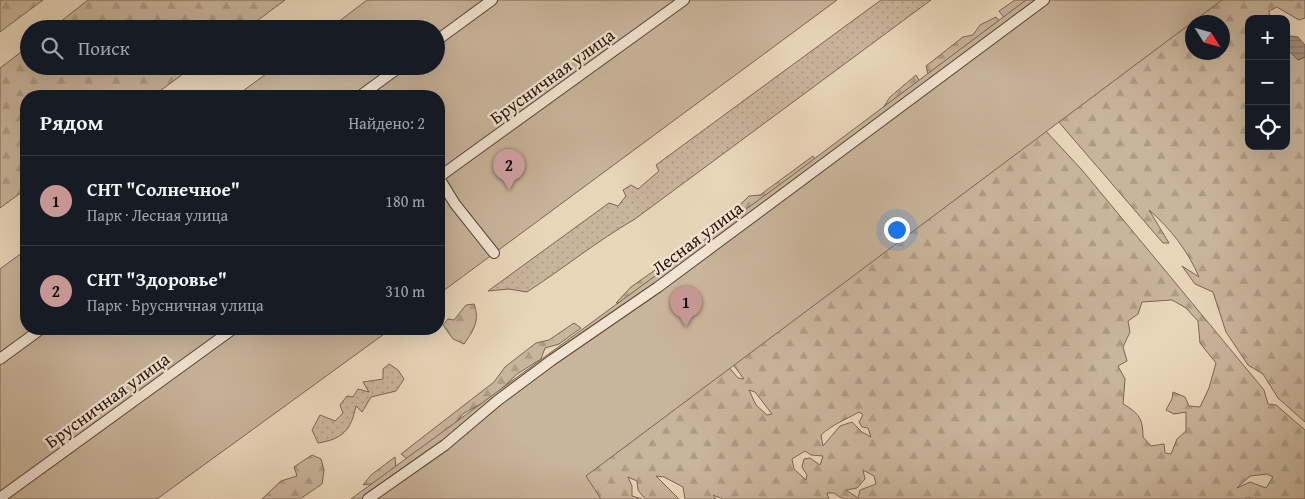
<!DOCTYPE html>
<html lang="ru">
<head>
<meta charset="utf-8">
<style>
	:root { --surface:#171b24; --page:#242831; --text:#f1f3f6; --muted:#9ea1a6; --line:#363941; --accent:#c59692 }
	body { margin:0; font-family:"Gentium Book Plus",serif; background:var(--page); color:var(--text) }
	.controls { position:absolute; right:15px; top:15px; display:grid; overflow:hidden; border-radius:10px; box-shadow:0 5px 20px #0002 }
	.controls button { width:45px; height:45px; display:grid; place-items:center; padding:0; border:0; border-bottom:1px solid var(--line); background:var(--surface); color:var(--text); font:25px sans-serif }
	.compass { position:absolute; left:1185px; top:15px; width:45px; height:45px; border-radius:50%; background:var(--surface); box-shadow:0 5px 20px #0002; rotate:127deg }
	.you { position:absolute; left:896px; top:229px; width:18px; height:18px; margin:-12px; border:4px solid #fff; border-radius:50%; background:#1a73e8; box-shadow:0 0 0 8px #1a73e833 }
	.badge { display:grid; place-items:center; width:32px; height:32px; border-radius:50%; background:var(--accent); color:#111; font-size:16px; font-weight:700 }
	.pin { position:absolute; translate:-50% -41px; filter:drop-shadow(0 1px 2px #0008) }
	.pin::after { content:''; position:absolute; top:26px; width:18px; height:15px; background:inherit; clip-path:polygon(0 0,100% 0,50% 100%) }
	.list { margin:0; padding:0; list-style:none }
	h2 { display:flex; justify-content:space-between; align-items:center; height:65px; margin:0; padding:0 20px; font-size:21px }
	h2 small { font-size:16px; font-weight:400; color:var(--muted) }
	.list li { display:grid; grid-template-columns:32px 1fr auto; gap:15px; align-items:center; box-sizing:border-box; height:90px; padding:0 20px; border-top:1px solid var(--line) }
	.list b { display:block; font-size:19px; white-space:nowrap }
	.list p { margin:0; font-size:16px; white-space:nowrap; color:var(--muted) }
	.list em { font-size:16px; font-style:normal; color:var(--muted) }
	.icon { flex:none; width:28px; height:28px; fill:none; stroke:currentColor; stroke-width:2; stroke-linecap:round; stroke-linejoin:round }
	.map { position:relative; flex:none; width:1305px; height:499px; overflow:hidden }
	.search { position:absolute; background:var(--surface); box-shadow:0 5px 20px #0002; left:20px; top:20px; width:425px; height:55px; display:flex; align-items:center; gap:12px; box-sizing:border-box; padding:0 18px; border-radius:28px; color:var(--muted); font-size:19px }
	.panel { position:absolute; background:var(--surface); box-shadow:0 5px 20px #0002; left:20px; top:90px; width:425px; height:245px; border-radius:20px }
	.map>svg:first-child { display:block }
	.grass { fill:url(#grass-dots); stroke:#7a6453 }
	.forest { fill:url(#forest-firs); stroke:#7a6453; fill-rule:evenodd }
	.garden { fill:#c9b59b; stroke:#7a6453 }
	.water { fill:url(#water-rules); stroke:#766050 }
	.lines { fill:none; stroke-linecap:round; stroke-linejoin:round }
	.street-casing { stroke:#5a4436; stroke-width:12 }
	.street { stroke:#f1e4d2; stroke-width:10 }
	.labels { text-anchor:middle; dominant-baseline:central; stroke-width:4.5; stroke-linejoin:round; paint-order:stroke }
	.street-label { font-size:18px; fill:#2a130b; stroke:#f1e4d2 }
</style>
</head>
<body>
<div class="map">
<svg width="1305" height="499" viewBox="0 0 1305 499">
	<defs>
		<pattern id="grass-dots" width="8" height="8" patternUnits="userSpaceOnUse" patternTransform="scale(1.25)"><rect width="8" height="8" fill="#c9b59b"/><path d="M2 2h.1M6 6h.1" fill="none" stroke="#ad9b84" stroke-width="1.8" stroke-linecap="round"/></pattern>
		<pattern id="forest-firs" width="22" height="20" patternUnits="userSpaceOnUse" patternTransform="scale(1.25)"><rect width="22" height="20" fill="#c9b59b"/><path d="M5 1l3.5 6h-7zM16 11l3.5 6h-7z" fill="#ad9b84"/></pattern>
		<pattern id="water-rules" width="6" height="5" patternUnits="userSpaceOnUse" patternTransform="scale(1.25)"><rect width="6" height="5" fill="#a8947e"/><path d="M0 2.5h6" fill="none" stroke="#897865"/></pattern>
	</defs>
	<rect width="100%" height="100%" fill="#e9d6b9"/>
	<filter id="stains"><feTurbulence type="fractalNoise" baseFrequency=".004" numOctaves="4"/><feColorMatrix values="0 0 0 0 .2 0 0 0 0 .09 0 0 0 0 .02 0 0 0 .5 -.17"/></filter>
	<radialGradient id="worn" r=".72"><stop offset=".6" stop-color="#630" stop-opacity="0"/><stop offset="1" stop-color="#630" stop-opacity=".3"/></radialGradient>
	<g class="grass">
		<path d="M881,0h50l-296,219c-38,22 -71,49 -108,73l-18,-3 -21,2 121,-88 9,3 8,-10 -3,-6 8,-5 7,4 21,-18 -3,-6z"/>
		<path d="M389,364l9,6 6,9 -8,12 -25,6 -9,15 -6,-6c-5,24 -13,33 -38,37l-6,-13 8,-15 15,6 8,-8 -3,-8 7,-9 6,1 5,-8 11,3 -6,-10 20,-3v-10z"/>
	</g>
	<g class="forest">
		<polygon points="0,0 43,0 0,32"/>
		<polygon points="88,0 285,0 246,29 51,29"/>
		<polygon points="1015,0 1027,0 1005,19 999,11"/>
		<path d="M1135,0h170v18l-6,2 -22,-13 -8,4 1,8h-21v127h37v-98l12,12 7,-3v365l-27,-24 -15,-24 -15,-9 -22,-33 -13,-40 -18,-8 -13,-18 17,11c-11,-26 -29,-49 -50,-67l20,33h-6l-106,-123zM1192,22h30v30h-30z"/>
		<polygon points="996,17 1002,25 928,74 926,66 963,37 973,35 980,25"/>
		<polygon points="29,46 29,66 194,66 153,96 26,96 26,189 0,208 0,68"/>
		<polygon points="916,75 921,84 883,108 890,97"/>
		<path d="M1044,129l38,41 182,220 4,14 8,1 29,25v69h-55l-1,-2 -4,2h-402l-9,-6h-7l2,6h-106l-10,-4 3,4h-31l-2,-12 -19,-10 -8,-1 23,23h-34l-7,-9 -1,-9 -9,-4 4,9v10l10,3h-67l-73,-20 221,-119 15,18 6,1 -13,-17zM1172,300l14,8 12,13 2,22 16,20 -7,25 -9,19 -11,-1 -4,-9 -12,-5 -1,7 -6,11 8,4 12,-2v19l-9,8 -6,15 -6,-1 -1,-9 -13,2 -8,-9c0,-18 -4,-24 -20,-33l2,-25 -7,-13 9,-5 -4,-14 7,-15 -2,-11 10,-7 4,-12zM749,390l6,2 17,22 -5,1 -11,-10zM859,412l4,3 -4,7 3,5 6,1 3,9 -9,-5 -10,-10 -12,4 -17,20 -2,-11c12,-11 24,-15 38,-23zM805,451l6,4 12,1 -3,9 -10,-7 -6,1 -2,8 5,8 -1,5 -12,-11 -2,-10zM863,470l11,6 2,8 -16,6 -2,8 -12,-8 11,-2 8,-9zM1267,474l6,3 -7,11 -16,-6 -13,6 13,-12z"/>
		<polygon points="813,156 817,162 722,234 708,236 749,196 760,195"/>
		<polygon points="689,246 696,250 628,301 616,303 631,287"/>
		<path d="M474,304c6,16 0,26 -10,40l-11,-5 -10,-14 5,-6 6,1 12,-15z"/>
		<polygon points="574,323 581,328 559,344 545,348 541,359 517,374 492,398 464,413 450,430 411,462 401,454 494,382 505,367 536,343 549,340"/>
		<polygon points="312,455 321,459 324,470 322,484 300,499 262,499 281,481 297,476 294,467"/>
		<polygon points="395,457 396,469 377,483 363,485 371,475"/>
	</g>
	<g class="garden">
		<polygon points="367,0 837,0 439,294 439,96 236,96 277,66 436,66 436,29 329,29"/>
		<polygon points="1026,0 1222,0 586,476 601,499 351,499 790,177"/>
		<polygon points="26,250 26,329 391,329 157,499 0,499 0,269"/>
	</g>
	<polygon class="water" points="1290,36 1298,37 1305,45 1305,57 1298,60 1286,48 1286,37"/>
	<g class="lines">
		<g class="street-casing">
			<g id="street">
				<polyline points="436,41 492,0"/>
				<polyline points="360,96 401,66"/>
				<polyline points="439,177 684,0"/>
				<polyline points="439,178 455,204 494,253"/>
				<polyline points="0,359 41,329"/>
				<polyline points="0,498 233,329"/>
				<polyline points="368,499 445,445 497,401 552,360 658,287 1044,0"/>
			</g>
		</g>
		<use href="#street" class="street"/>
	</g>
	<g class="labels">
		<g class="street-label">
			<text transform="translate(552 76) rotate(-36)">Брусничная улица</text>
			<text transform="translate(697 238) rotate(-37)">Лесная улица</text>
			<text transform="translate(107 400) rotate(-36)">Брусничная улица</text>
		</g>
	</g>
	<rect width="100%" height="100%" filter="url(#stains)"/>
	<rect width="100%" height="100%" fill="url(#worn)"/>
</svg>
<div class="controls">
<button>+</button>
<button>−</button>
<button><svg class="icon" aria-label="locate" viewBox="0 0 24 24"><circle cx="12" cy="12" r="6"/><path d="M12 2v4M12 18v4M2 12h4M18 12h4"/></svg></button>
</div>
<svg class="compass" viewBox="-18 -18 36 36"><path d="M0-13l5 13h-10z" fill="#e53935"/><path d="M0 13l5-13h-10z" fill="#9ea1a6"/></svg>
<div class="you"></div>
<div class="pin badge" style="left:686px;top:327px">1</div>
<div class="pin badge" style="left:509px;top:190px">2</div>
<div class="search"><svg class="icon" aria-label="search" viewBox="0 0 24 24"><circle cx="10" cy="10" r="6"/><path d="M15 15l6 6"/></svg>Поиск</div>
<section class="panel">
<h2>Рядом<small>Найдено: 2</small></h2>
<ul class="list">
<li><span class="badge">1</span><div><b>СНТ &quot;Солнечное&quot;</b><p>Парк · Лесная улица</p></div><em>180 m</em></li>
<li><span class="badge">2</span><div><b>СНТ &quot;Здоровье&quot;</b><p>Парк · Брусничная улица</p></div><em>310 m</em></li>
</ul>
</section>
</div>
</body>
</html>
